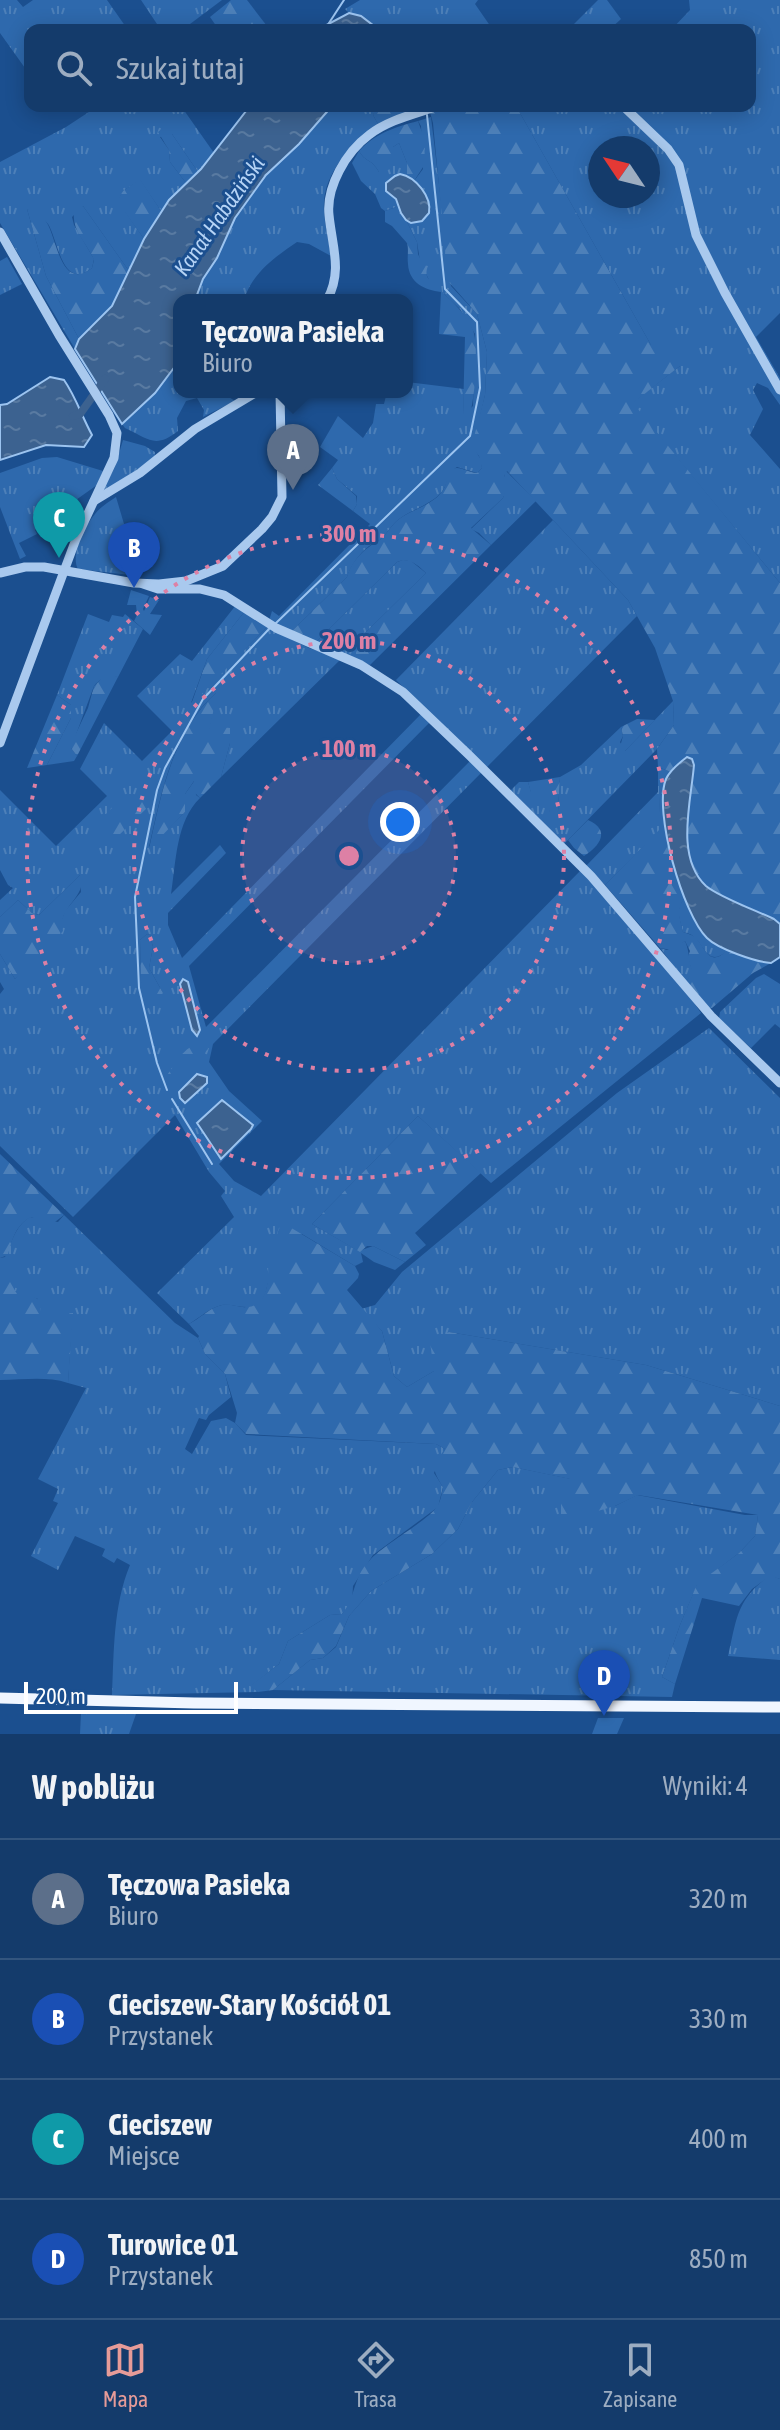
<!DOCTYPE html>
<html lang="pl">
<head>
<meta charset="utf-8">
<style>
	:root { --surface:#143b6b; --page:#214673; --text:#f1f3f6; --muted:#9dadc1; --line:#33557e; --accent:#e69b98 }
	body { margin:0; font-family:"Asap Condensed",sans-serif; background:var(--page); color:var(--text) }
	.compass { position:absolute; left:588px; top:136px; width:72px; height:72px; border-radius:50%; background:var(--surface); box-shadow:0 4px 20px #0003; rotate:305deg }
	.scale { position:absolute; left:24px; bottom:20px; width:214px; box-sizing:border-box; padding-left:8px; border:4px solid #fff; border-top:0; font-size:22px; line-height:28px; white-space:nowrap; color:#fff; -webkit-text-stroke:6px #1b4f8f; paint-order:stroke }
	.you { position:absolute; left:400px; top:822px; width:28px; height:28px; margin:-20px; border:6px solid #fff; border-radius:50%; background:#1a73e8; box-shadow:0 0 0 12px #1a73e833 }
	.badge { display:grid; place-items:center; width:52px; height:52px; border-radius:50%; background:var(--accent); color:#fff; font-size:26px; font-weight:700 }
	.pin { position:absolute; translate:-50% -66px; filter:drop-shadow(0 2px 4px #0008) }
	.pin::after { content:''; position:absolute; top:42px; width:28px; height:24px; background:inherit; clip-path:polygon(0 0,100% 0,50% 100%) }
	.popup { position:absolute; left:173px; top:294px; width:240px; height:104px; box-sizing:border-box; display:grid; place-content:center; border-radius:16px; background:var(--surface); filter:drop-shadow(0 2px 6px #0005); font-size:26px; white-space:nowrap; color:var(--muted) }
	.popup b { font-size:30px; color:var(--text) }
	.popup::after { content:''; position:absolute; left:50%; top:100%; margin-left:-16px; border:16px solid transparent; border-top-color:var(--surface) }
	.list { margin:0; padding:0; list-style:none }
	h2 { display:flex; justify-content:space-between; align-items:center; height:104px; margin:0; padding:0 32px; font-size:34px }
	h2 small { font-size:26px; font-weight:400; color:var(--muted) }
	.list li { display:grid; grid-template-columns:52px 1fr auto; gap:24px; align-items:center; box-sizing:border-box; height:120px; padding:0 32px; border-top:2px solid var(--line) }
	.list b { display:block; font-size:30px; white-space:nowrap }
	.list p { margin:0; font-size:26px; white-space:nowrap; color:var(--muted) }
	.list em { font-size:26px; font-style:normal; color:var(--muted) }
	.icon { flex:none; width:44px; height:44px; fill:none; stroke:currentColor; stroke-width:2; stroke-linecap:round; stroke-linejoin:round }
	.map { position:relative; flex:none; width:780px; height:1734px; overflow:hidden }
	.search { position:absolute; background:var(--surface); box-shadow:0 4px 20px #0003; left:24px; right:24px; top:24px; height:88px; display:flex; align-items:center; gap:20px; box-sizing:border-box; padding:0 28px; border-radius:16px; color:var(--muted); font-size:30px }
	.sheet { height:584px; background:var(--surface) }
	nav { display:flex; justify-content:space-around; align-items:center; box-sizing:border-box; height:112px; border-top:2px solid var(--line); background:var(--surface); font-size:22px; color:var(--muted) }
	nav a { display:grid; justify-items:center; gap:4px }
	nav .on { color:var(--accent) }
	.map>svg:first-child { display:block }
	.grass { fill:url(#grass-tufts); fill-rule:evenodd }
	.forest { fill:url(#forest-firs) }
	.green { fill:#2e69ad }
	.water { fill:url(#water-ripples); stroke:#9cc4f0; stroke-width:2 }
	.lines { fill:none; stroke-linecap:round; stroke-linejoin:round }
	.stream { stroke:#9cc4f0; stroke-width:2 }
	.canal { stroke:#3c6290; stroke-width:8 }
	.minor { stroke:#a9c9ee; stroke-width:9 }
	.major { stroke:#f0f6ff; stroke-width:11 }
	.ring { fill:none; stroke:#dd80a5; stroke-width:4; stroke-dasharray:4 8 }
	.labels { text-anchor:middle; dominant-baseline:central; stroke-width:6; stroke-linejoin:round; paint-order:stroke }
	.water-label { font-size:22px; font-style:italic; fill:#b5d3f5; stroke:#1b4f8f }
	.centre { fill:#dd80a5; stroke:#1b4f8f; stroke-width:4 }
	.ring-label { font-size:24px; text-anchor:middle; font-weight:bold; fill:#dd80a5; stroke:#1b4f8f; stroke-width:6; stroke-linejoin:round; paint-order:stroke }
</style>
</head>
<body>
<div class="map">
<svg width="780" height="1734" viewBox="0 0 780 1734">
	<defs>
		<pattern id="grass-tufts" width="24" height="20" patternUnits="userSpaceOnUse" patternTransform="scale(2)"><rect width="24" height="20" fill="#2e69ad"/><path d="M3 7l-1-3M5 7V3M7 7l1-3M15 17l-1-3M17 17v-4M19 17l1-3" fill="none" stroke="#4d80b9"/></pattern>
		<pattern id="forest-firs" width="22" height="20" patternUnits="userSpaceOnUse" patternTransform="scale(2)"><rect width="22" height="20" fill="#2e69ad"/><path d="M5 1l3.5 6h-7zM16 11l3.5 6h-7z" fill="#4d80b9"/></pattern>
		<pattern id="water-ripples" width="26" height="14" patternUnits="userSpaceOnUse" patternTransform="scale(2)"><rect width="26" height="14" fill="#3c6290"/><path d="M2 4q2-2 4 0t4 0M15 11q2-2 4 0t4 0" fill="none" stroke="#597aa1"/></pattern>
	</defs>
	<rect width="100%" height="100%" fill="#1b4f8f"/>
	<g class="grass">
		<polygon points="0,0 17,0 23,7 33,0 107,0 128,30 30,30 30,75 0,33"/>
		<polygon points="141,0 222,0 182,30 161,30"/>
		<polygon points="360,0 478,0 475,4 493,30 373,30 373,25 361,16 349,13 345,9"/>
		<polygon points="598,0 607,0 621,19 609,30 568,30"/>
		<path d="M689,0h91v313l-24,24 24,41v27l-12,-17 -11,-5 -4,7 10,19 -13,26 30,34v114l-148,-180 48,-37 -29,-21 -135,-239h234v-76h-79l19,-20zM600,148h48v48h-48z"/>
		<path d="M98,106h83l33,47 -16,19 -26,-38 -12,3 9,13 1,12 16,21 -25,28 -21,-31 -17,11 -5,10 26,38 -15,32 -46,-65 -11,11 2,8 20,34 -2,9c-30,24 -34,-29 -44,-44 -5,-7 -14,-11 -21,-15l19,67 33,63 -4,10 -75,-126v-61l66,-35z"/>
		<path d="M332,106h47l-4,2 -2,7 5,9c-27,22 -57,49 -54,88 1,14 5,29 7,44l-22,-12 -12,-2c-22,15 -45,31 -53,58h-49l8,-21 14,-21 18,-40 31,-43 33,-31z"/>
		<path d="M431,117l20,169 26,28 10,38 -2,43 -12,51 8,14 1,8 -5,5 -20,-6 -9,6c0,27 -28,32 -46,44 -8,5 -12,12 -18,19 -4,5 -10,7 -15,10 -10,8 -18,19 -22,31l-56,55 -22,-11 3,-10 7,5 91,-92 -17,-13 4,-7v-8l-20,-17 -5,-11 6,-8 -18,-13 18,-31 25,22 10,-15 3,-19h8l3,-12h20v-10l57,7 -1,26 10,-9 2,-72 -15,-25 -31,-29 -9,-19 -3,-19 -11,-22 5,3 15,-5 5,-9 -6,-14 -11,-14 9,-12 -2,-43 -3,-5z"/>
		<path d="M399,143l8,20v12l-7,-1 -13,9 -1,8 10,8 3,7 -14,5 -4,-3 -6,-14 -14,-13 -9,-18 7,-12c7,12 12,7 20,21l14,-20v-5z"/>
		<polygon points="7,257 22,284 0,295 0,261"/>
		<path d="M179,361v31h42l14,9 -32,16 1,-7 -7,-12 -11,3 -9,17 1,13c-23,18 -29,8 -53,-3l-3,-4 33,-31z"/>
		<polygon points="123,440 145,446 155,452 155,457 148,463 102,492 115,467"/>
		<polygon points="57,457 103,471 97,485 42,524 35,530 37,534 19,543 26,556 20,559 0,507 0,473 42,458"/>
		<path d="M506,471l30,30 -45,44 -12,-12 -8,-4 32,-31c4,-9 -2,-18 3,-27z"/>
		<path d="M116,497l11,37 3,41 -52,-6c-8,-14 7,-43 17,-55 5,-7 14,-12 21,-17z"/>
		<polygon points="553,520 628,600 637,616 486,768 396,680"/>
		<polygon points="403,560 411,561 426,573 362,636 356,660 314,644 397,562"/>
		<path d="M236,605l9,6 -38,48 -16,44 76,-76 42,21 32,11 -120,118 9,-34 -22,-8 8,-42c-43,37 -55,101 -67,154l36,-35v-18l10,-14 1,15 4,3c-24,23 -24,64 -29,96l49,-49 6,8 -58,60v12l14,33 240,-245 9,8 -242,245 17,61 265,-267 11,12 -269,272 -4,18 20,29 33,30 -43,43 15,17 27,15 320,-326 102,117 18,26 -210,170 -73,-67 -106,108 47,27 14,-5 32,16 -10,8 -21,-8 -13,-9 2,9 -8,4 -53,-32c-12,12 -24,24 -31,40 -5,9 -3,21 -12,29 -11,9 -25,0 -37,2 -11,2 -23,13 -33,19l-32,-31 77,-76 -13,-21 4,-5 -16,-19 -34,-57 -102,102 -73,-71v-152l4,-5 -4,-7v-28l15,25 46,-57 4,-11 16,-19 -1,-17 -41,40 -7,-2 -14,-13 -18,17v-17l13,-12 -5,-3 -8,-15v-80l56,56 51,-50 -27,-27 24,-46 38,38 30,-30 -35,-35 43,-42 12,7zM147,934l3,1 3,12 -4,21 14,25 -22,-11 -1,-42zM226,1102l26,23 -1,4 -54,-7z"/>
		<path d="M88,614l21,8 3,-7 11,2 2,-3 18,15 -25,48c-10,-2 -18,1 -24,9l-23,62 6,8 -3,5 -27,4 24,-47v-13l-14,-10z"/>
		<polygon points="673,701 674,725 657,749 564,844 509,792 519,782 528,782 531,792 544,793 547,798 550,812 558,811 560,777 581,765 621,727 623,736 620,742 625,751"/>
		<polygon points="658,767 671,772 666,778 662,794 659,797 661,829 605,885 586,866 658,792"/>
		<path d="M684,899l21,38 19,11 2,4c-18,14 -21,-5 -31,-14 -3,-4 -8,-5 -12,-6 -3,-13 -8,-22 1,-33z"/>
		<path d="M685,941c5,11 3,20 8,31l-7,10 -26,-34 7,2z"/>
		<polygon points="764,974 780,984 780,1028 775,1024 751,1048 719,1019 720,1012 756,978"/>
		<polygon points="709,1028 780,1098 780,1406 646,1365 449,1332 434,1371 407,1387 394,1376 382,1331 361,1309 375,1305 402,1272 617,1093"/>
		<path d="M64,1215l111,108 23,15 7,16 20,20 6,23 -22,18 -3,5 -7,-2 -14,31 7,5 19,-33 15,-3 9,5 11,12 190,9 9,5 -11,24 9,14 -5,20 -65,48 -20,31 -1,17 -10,11 -12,1 -42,26 -9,23 -28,22 7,6 -146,3c2,-43 1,-89 18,-130l-13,-7 -3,5 -12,-7 3,-7 -30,-13 -17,34 -27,-14 27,-53 -5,-2 5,-12 -20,-10 48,-91 -18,-5 4,-69 -23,11h-10l-1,-26 -24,-8 -14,-10v-23l5,-1c7,-15 10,-31 25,-40l28,5z"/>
		<polygon points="513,1467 571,1479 615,1506 637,1495 745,1515 758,1515 755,1536 739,1553 697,1585 680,1625 662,1677 675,1684 672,1697 273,1690 310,1660 323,1658 336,1647 349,1616 371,1591 432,1554 458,1529 472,1502 498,1470"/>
		<path d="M770,1575l10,4v81l-52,-4c9,-38 8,-56 42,-81z"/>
		<polygon points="81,1713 136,1714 129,1734 80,1734"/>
	</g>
	<g class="forest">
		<polygon points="231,0 247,0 270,30 219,30 210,17"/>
		<polygon points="379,106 419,106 420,108 378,124 373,115 375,108"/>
		<path d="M445,106h71l135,239 19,-6 12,14 -2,13 -47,37 147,180v341l-6,-5c-17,-8 -55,-22 -68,-33 -31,-29 -15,-84 -12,-121l-19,2 -4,5 -13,-5 -1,-18 17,-24 -1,-24 -18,-53 -27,-48 -121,-129 -3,5 2,15 -3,7 -32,30 20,17 -121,120 -14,-5v-11l6,-13 64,-63c-8,-8 -17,-16 -29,-11l-83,82 -23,-12 56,-55c3,-12 12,-23 22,-30 5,-4 11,-6 15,-11 6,-7 10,-14 18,-19 19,-12 46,-16 45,-44 10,-11 18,-1 30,0l5,-5 -3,-12 -11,-13 6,-6 11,-42 2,-43 -10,-38 -29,-33 -15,-158 -3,-11z"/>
		<path d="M418,121l6,17 1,26 -11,17 -7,-6v-12l-8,-20 -6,4v20l-10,6 -4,-1c-8,-14 -13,-9 -20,-21 17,-18 36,-24 59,-30z"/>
		<polygon points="163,128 172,134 198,172 186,183 170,162 169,150 158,132"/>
		<polygon points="140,179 161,211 144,239 117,201 123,191"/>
		<path d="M83,206l46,65 -17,35 -33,33 -33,-63 -19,-67c9,2 15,5 20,14 10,16 14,69 45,45l2,-8c-7,-17 -25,-32 -19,-51z"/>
		<path d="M399,206l18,36 1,12 5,11 5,1c-5,12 3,17 13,18l1,8c12,11 24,22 31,38 6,16 2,71 -4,87l-6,-2 2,-78 -26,-3 2,-42c-16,-2 -32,-9 -33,-28 -1,-8 1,-14 -1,-21l-15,-17 -7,-4v-11z"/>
		<polygon points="332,468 337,479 356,496 357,504 353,511 318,485"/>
		<polygon points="245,611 267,627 191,705 207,659"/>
		<polygon points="111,675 118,677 77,756 71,748 71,744 88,708 94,686 103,677"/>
		<path d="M217,692l-8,41 10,-6 11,1v15l-9,34 -21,21 -7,-7 1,-10 -9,13v18l-36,37c12,-55 24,-118 68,-157z"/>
		<polygon points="57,695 71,705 71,718 47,765 27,768"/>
		<polygon points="637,719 655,720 624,752 620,747 623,736 621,727"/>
		<polygon points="560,777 558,811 554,815 550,813 544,794 535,796 531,793 528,782"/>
		<polygon points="152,793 149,806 118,836 106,838 93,827 119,801 129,807"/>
		<path d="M662,794l9,62 13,43c-8,11 -4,20 -1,33 4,1 9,3 12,5 10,10 14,30 30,15l-1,-4 47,15 -18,10 -41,35h-3l-23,-26 6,-10 -4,-15 2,-6 -5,-10 -13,9 -12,-2 -55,-63 55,-56 -1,-33z"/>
		<path d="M588,820c23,10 12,26 -4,36l-10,-8 -6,-8z"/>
		<path d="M81,874c7,24 -25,33 -18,57l-48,48 -15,-25v-37l18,-17 14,13 7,2z"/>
		<polygon points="147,934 150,935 153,947 149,968 163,993 147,1009 141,982 140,940"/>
		<path d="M202,1042l5,2 1,5 -39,40 -4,-11c12,-15 17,-31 37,-36z"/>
		<polygon points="418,1116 481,1173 415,1233 426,1245 405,1262 373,1246 367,1246 360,1252 312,1224"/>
		<path d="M0,1154l64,61 -13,10 -20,-8c-15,8 -19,22 -23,38l-8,3z"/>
		<path d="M283,1223l72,43 4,8 -1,4 -11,12 35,41 12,45 13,11 27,-16 -4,-29 19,-10 197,33 134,41v173l-10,-3 -18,13 -13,17 -37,-8 -27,86 -13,-7 18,-52 17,-41 42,-31 16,-17 3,-21 -120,-20 -23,11 -45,13 -9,-4v-15l9,-21 -57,-12 -15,3 -26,32 -14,27 -26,25 -61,37 -22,25 -13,30 -13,12 -13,2 -37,30 -15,2 -8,-6 29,-22 9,-23 42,-26 12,-1c15,-18 9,-34 28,-54 14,-16 61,-41 68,-55 3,-5 4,-13 5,-18 -12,-19 -11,-21 2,-38l-9,-5 -190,-10 -11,-11 2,-10 -12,-39 -20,-20 -7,-16 1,-2 -10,-12c10,-5 22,-17 33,-19 9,-2 17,3 25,2 20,-1 22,-26 21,-41l18,-16c-10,-10 -12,-16 -3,-27z"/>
		<path d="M9,1278l6,3v10l14,3 12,7 -1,24 13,-3 8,-8 12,-1 -5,70c-22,-7 -45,-3 -68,-3v-99z"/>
		<polygon points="598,1718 624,1718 617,1734 592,1734"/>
	</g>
	<polygon class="green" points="131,590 149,596 143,609 144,611 150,597 159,600 150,614 162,615 150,635 134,621 137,615 136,605 127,605"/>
	<g class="water">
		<polygon points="349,13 361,16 374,26 373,30 317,30"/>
		<polygon points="250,106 332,106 299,144 266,175 235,218 217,258 203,279 195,300 179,300 179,361 155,393 122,424 75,349 79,339 112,306 144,239 169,200 201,169"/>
		<path d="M400,174c16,3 32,23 29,39l-7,8 -11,2 -5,-3 -5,-7 -5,-14 -10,-8v-8l9,-7z"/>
		<path d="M50,377l14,3c12,17 18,37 28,55l-8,12 -38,-2 -46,15v-55l7,-1z"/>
		<path d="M687,757l5,2 2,6c-3,37 -19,92 12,121 13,11 51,25 68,33l6,5v33l-9,6c-15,-1 -53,-14 -64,-25 -24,-23 -54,-127 -41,-159 4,-9 13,-16 21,-22z"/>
		<polygon points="183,979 188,982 200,1030 197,1036 192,1030 180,984"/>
		<polygon points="197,1074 207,1077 207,1083 185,1103 180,1098 179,1092"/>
		<polygon points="222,1100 253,1125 251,1129 221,1159 197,1123"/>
	</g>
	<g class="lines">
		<g class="stream">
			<polyline points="330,30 329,23 344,0"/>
			<polyline points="276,623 470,436 480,388 477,322 445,289 427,115"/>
			<polyline points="167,1090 157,1063 139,988 135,897 157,790 165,768 203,699 269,629"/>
			<polyline points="172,1099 212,1164"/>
		</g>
		<polyline class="canal" points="73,416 80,414 105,379"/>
		<g class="minor">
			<polyline points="623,106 668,149 679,165 696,235 725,293 780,390"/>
			<polyline points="0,232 59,335 109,415 117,433 114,458 76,539 0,743"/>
			<path d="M327,300c16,-29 5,-54 2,-85 -3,-28 17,-63 40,-80 19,-15 46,-21 69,-29"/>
			<polyline points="94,501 140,473 195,429 257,392"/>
			<polyline points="0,573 25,567 44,567 134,583 159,584 186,581 223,566 262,529 272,517 282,497 280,392"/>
			<polyline points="143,584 158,589 200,589 224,595 276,628 361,665 403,692 470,756 591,876 711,1016 780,1083"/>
		</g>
		<polyline class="major" points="0,1698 194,1703 780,1707"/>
	</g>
	<circle cx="349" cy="856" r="107" fill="#dd80a5" fill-opacity=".12"/>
	<g class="ring">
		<circle cx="349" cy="856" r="107"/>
		<circle cx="349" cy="856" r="215"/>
		<circle cx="349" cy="856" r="322"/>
	</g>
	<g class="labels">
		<g class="water-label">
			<text transform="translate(219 216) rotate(-55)">Kanał Habdziński</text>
		</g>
	</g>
	<circle cx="349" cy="856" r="12" class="centre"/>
	<g class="ring-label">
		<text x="349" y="542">300 m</text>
		<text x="349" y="649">200 m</text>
		<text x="349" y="757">100 m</text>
	</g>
</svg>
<svg class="compass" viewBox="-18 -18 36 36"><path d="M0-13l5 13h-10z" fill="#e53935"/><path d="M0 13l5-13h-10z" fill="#9dadc1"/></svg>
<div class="scale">200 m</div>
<div class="you"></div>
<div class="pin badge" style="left:293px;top:490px;background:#5c6f8a">A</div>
<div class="popup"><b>Tęczowa Pasieka</b>Biuro</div>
<div class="pin badge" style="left:134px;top:588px;background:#1a4fb4">B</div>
<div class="pin badge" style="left:59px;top:558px;background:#0f9aa8">C</div>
<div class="pin badge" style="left:604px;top:1716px;background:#1a4fb4">D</div>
<div class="search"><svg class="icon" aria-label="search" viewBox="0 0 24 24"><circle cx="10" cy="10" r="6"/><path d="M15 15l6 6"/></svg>Szukaj tutaj</div>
</div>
<section class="sheet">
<h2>W pobliżu<small>Wyniki: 4</small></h2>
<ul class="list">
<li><span class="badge" style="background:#5c6f8a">A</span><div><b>Tęczowa Pasieka</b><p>Biuro</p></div><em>320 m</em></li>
<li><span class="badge" style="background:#1a4fb4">B</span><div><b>Cieciszew-Stary Kościół 01</b><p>Przystanek</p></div><em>330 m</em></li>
<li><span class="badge" style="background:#0f9aa8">C</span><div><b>Cieciszew</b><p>Miejsce</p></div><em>400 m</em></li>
<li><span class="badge" style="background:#1a4fb4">D</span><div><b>Turowice 01</b><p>Przystanek</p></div><em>850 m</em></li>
</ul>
</section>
<nav>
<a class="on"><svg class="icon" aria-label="map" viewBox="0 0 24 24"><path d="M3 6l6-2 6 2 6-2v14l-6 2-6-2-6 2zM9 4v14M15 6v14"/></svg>Mapa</a>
<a><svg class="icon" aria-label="directions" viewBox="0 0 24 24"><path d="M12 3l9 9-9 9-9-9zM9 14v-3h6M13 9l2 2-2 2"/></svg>Trasa</a>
<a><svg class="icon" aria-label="saved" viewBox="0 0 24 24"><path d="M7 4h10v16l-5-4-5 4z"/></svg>Zapisane</a>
</nav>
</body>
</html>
